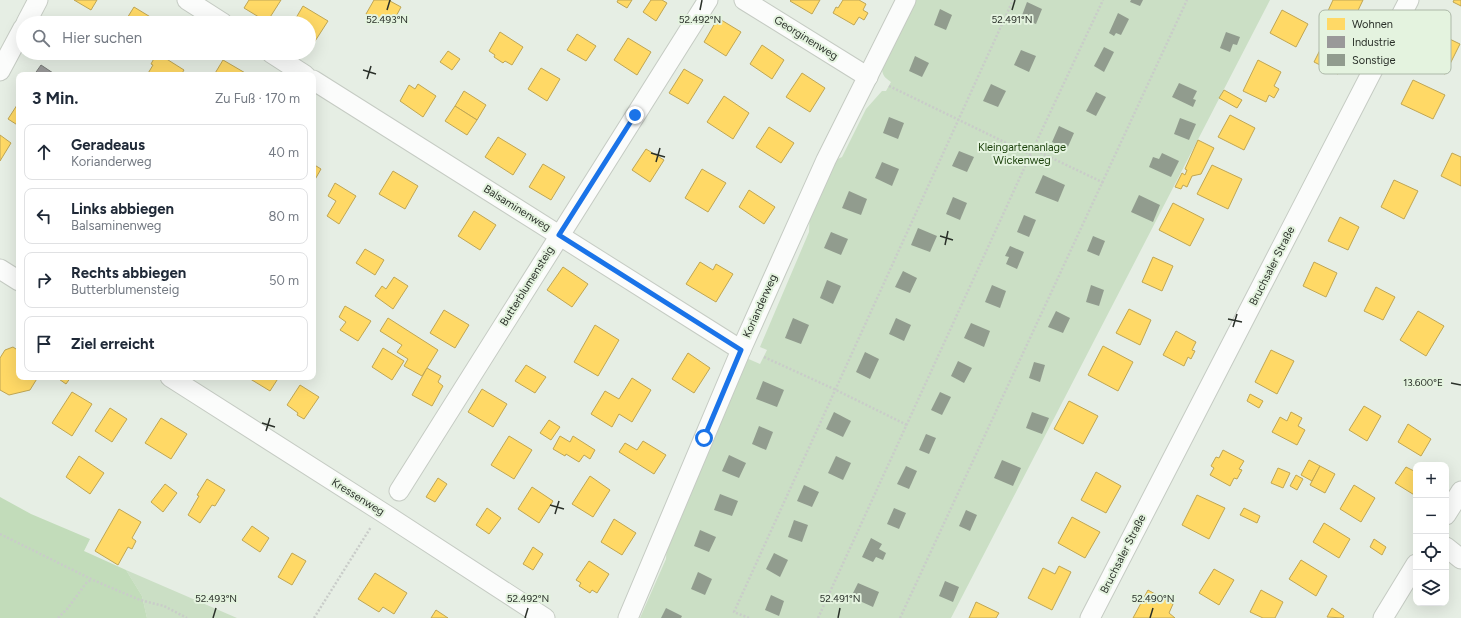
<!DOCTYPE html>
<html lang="de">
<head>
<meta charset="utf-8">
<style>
	:root { --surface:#fff; --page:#f2f2f3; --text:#1f2937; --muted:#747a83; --line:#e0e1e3 }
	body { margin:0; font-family:Figtree,sans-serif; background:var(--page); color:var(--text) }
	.controls { position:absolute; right:12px; bottom:12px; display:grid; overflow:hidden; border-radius:8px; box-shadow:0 4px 16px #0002 }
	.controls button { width:36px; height:36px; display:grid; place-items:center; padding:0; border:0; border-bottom:1px solid var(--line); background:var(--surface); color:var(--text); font:20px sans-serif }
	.stop { position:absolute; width:12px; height:12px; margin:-9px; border:3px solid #1a73e8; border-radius:50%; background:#fff }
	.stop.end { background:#1a73e8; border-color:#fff; box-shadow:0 1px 4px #0008 }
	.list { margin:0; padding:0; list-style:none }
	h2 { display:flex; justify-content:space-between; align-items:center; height:52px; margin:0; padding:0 16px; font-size:17px }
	h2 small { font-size:13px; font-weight:400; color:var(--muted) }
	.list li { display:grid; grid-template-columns:26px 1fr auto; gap:12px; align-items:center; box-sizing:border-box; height:56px; margin:0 8px 8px; padding:0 8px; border:1px solid var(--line); border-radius:8px }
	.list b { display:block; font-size:15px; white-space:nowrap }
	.list p { margin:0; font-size:13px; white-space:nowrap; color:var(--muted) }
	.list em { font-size:13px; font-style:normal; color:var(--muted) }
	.icon { flex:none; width:22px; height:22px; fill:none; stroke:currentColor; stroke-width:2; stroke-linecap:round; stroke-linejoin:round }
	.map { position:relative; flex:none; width:1461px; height:618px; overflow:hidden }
	.search { position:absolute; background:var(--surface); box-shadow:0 4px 16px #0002; left:16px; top:16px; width:300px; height:44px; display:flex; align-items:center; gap:10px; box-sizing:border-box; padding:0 14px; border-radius:22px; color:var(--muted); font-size:15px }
	.panel { position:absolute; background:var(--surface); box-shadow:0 4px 16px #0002; left:16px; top:72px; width:300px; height:308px; border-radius:8px }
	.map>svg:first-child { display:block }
	.green { fill:#cbdfc5 }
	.forest { fill:#c2dcba }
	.homes { fill:#ffd966; stroke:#bfa654 }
	.industry { fill:#999; stroke:#787a77 }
	.building { fill:#919c8e }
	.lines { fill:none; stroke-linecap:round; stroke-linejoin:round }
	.minor-casing { stroke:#c5cbc3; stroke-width:21 }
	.path { stroke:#c9ccc9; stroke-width:2.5; stroke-dasharray:2 2; stroke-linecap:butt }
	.minor { stroke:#fbfcfb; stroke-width:19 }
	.route { stroke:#1a73e8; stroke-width:5 }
	.ticks { fill:none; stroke:#2a3029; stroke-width:1.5 }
	.labels { text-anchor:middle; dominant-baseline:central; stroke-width:4; stroke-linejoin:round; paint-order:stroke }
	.street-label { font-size:11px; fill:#2a3029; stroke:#e4f3df }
	.park-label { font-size:11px; fill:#193f09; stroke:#e4f3df }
	.key { fill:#e4f3df; stroke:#acb8a8; stroke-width:1 }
	.key-label { font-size:11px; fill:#2a3029 }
	.ticks-label { font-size:10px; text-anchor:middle; fill:#2a3029; stroke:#e4f3df; stroke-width:4; stroke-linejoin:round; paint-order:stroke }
</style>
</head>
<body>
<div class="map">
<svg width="1461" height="618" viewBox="0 0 1461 618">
	<rect width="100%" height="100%" fill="#e6eee4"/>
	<g class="green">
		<path d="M915,0h355l-319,618h-311l26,-59 1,-16 77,-186 16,7 7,-14 -7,-3 49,-115 1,-24 21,-46 11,-5 24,-48 16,-18h4l5,-9c-6,-4 -9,-7 -9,-14z"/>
		<polygon points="126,570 237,618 147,618 142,596"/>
	</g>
	<polygon class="forest" points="0,497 31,514 90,539 84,551 126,570 142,596 147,618 0,618"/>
	<g class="homes">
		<polygon points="74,0 97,0 91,10"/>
		<polygon points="249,0 281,0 267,22 244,8"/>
		<polygon points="374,0 391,0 390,1 401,7 393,22 382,16 380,21 366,14"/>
		<polygon points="618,0 632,0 627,8 617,2"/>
		<polygon points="651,0 662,0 667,3 656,21 643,12"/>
		<polygon points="791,0 820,0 812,14 790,1"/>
		<polygon points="843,0 859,0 866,4 863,10 868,13 864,20 859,17 854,25 833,13 836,7 838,8"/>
		<polygon points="1333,0 1363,0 1351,25 1327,13"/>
		<polygon points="1454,0 1461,0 1461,6 1453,2"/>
		<polygon points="303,6 328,21 310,49 309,48 309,23 293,23"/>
		<polygon points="134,7 157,21 156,23 124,23"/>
		<polygon points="1282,10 1308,24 1296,47 1270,33"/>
		<polygon points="67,18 75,23 64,23"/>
		<polygon points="718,18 741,32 726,56 704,42"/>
		<polygon points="500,32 523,47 512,65 505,61 503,63 494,57 495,55 489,51"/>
		<polygon points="1329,32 1354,44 1338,74 1314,62"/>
		<polygon points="1437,33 1460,44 1445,74 1422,63"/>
		<polygon points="577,34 596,46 586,61 567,50"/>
		<polygon points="628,38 651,52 637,75 614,60"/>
		<polygon points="762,45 784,60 772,79 750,64"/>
		<polygon points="448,51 460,59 452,70 440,62"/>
		<polygon points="70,53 81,53 78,58"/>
		<polygon points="157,53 184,70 181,75 147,75 153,65 151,64"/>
		<polygon points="223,60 247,74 246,75 214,75"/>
		<polygon points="1258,60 1281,72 1274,86 1279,89 1274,98 1269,95 1266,102 1243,91"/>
		<polygon points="541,68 560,79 547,101 528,89"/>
		<polygon points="684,69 703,80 688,104 669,93"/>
		<polygon points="802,73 825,88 810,112 786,97"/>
		<polygon points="1413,80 1445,95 1433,119 1401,104"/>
		<polygon points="418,84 436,96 423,117 400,101 409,85 415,89"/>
		<polygon points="1224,90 1242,100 1237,108 1219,98"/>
		<polygon points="464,91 486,105 477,120 455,106"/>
		<polygon points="724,96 749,113 733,139 707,122"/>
		<polygon points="19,102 19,126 8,119"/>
		<polygon points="455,106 477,120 467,135 445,121"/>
		<polygon points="1230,115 1255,128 1244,150 1218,137"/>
		<polygon points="769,127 794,143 781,163 756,147"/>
		<polygon points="0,135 11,143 0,161"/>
		<polygon points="498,137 526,154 513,175 485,157"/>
		<polygon points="1198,140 1214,148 1201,174 1192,176 1187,187 1183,185 1181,189 1175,187 1182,173 1185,175 1187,170 1185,169"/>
		<polygon points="646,149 664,160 650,182 632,170"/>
		<polygon points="1452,153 1461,157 1461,186 1441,176"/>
		<polygon points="313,164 321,169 313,183"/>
		<polygon points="543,164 565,177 551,200 529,187"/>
		<polygon points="1212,165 1242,179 1228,209 1197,194"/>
		<polygon points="702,169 726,183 708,212 685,198"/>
		<polygon points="393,171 418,186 405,209 379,194"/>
		<polygon points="1394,180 1418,191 1404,219 1381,207"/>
		<polygon points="335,183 356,196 339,224 327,216 336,201 328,196"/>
		<polygon points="749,190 775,207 764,224 739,207"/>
		<polygon points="1173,203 1204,219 1190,246 1159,230"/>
		<polygon points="474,211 496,225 480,250 458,236"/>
		<polygon points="1340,217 1359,227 1348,250 1328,241"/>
		<polygon points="365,249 384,260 375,275 356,263"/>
		<polygon points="1153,257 1173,266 1162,291 1142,282"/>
		<polygon points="700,262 713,270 716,264 733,274 716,302 686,284"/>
		<polygon points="1314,262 1337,273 1326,297 1303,286"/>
		<polygon points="563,267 588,284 572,307 547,290"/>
		<polygon points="394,277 408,286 393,309 375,296 382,286 386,289"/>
		<polygon points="1376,287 1395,297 1383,320 1364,311"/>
		<polygon points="345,306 371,321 358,341 340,330 346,322 339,317"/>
		<polygon points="1129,309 1151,320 1140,345 1116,333"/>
		<polygon points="444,310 469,325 455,348 430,333"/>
		<polygon points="1418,311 1444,326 1426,356 1400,340"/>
		<polygon points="388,318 438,350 422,376 404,366 408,359 397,352 402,345 380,331"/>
		<polygon points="595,325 619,340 598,376 574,362"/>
		<polygon points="1176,331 1196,342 1192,350 1195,351 1191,359 1188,357 1184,366 1163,355"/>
		<polygon points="1103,346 1133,362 1118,391 1088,375"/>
		<polygon points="13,347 19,351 19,377 38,377 30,390 9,395 0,390 0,358 5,350"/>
		<polygon points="383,348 404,361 392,380 372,367"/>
		<polygon points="1271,350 1294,361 1277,394 1255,382"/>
		<polygon points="688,353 710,368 694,393 672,379"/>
		<polygon points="526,365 546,377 535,393 515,381"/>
		<polygon points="427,368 441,376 438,382 443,386 432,406 412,395"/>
		<polygon points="56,377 71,377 66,384"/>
		<polygon points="247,377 279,377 270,391"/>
		<polygon points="632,378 651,390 632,422 619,414 612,427 591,414 605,391 619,399"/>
		<polygon points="300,385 319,397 304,419 297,415 298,413 287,405"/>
		<polygon points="482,389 507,404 493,427 468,412"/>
		<polygon points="72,392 92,404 72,436 52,423"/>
		<polygon points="1250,394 1263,401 1259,408 1247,401"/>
		<polygon points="1069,401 1098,416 1083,444 1054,429"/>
		<polygon points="1364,406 1381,416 1367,441 1349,430"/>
		<polygon points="110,408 127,419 112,442 95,431"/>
		<polygon points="1291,412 1302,418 1298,426 1305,430 1297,445 1272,432 1280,417 1287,421"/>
		<polygon points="161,418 187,434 171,459 145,443"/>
		<polygon points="549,420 560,427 551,440 540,433"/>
		<polygon points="1408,424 1431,439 1421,456 1398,442"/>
		<polygon points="509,436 532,450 514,479 491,465"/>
		<polygon points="560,436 570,442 573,436 595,450 590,459 584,455 579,462 566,454 565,456 553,449"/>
		<polygon points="643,441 666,455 654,474 619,452 625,443 637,450"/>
		<polygon points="1223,450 1244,461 1239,469 1242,470 1237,479 1234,478 1230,486 1210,475 1214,468 1211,466 1216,457 1219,458"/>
		<polygon points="79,456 104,473 90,494 66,477"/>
		<polygon points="1309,460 1320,466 1312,481 1301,475"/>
		<polygon points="1320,466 1335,474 1325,493 1310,485"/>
		<polygon points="1406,467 1416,472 1416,496 1395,483"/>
		<polygon points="1278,468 1290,473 1283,488 1271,483"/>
		<polygon points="1096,472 1121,486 1106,513 1081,500"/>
		<polygon points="1296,475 1303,479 1297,490 1290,486"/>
		<polygon points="590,476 610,490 593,517 572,504"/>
		<polygon points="438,478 447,484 435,502 426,497"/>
		<polygon points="207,479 225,490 215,506 212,505 200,523 188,515 199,496 197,495"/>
		<polygon points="165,484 177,493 163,512 151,502"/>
		<polygon points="1354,485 1375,498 1361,522 1340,509"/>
		<polygon points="532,487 553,501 539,523 518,509"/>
		<polygon points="1197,495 1225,508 1209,539 1182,525"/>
		<polygon points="487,508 501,518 489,534 476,525"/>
		<polygon points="1244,508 1260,516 1257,523 1240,515"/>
		<polygon points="119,509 141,522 132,538 136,541 132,549 128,547 118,565 95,551"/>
		<polygon points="1072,517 1100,532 1085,558 1058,543"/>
		<polygon points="614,519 636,533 622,555 601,542"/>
		<polygon points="1324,523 1350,539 1339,558 1313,542"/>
		<polygon points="252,526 269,538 260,552 242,540"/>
		<polygon points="1374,539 1386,547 1382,555 1370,547"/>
		<polygon points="533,547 543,554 533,570 523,564"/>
		<polygon points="292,553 306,561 292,585 278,577"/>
		<polygon points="1301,560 1327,576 1316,596 1289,579"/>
		<polygon points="589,561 609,574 597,593 592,590 590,593 579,586 581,583 576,580"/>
		<polygon points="1059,566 1071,572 1052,610 1028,598 1043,568 1055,574"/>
		<polygon points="1214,569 1234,580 1219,605 1199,593"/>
		<polygon points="375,573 407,593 394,614 383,607 379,612 358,599"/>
		<polygon points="1148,590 1173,604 1169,613 1175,618 1133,618"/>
		<polygon points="1261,590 1283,602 1275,618 1263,618 1250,612"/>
		<polygon points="976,602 999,613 996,618 969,618"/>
		<polygon points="1332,608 1344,616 1343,618 1327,617"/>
		<polygon points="436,610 448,618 431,618"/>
	</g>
	<polygon class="industry" points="41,65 56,75 34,75"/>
	<g class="building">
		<polygon points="1131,0 1143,0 1140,6 1130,2"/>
		<polygon points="1027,2 1042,9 1036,24 1021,18"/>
		<polygon points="940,9 952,15 946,30 934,25"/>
		<polygon points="1118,13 1129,19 1121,35 1116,33 1114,36 1109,33"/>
		<polygon points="1226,32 1240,37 1237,45 1233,44 1230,52 1220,48"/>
		<polygon points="1104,47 1114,52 1104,72 1094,66"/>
		<polygon points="1021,50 1036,56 1029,72 1014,65"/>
		<polygon points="915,56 929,63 922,77 909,71"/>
		<polygon points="1179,83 1197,91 1193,99 1196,100 1193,107 1172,97"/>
		<polygon points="991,84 1006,91 998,107 983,101"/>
		<polygon points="1096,92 1106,97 1096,116 1086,111"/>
		<polygon points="889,117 904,123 898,139 883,133"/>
		<polygon points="1180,118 1196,124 1189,140 1174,134"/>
		<polygon points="1059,126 1074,133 1067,149 1052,142"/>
		<polygon points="959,151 974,157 967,172 952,166"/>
		<polygon points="1162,153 1179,161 1171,177 1149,167 1153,157 1159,159"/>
		<polygon points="882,162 899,169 892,186 875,178"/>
		<polygon points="1043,175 1065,185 1058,202 1035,193"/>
		<polygon points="849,191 867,199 861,215 842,208"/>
		<polygon points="1139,195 1160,205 1153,222 1131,212"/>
		<polygon points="953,197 967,203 960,220 946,214"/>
		<polygon points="1024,215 1036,220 1029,237 1017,232"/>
		<polygon points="918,228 937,236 930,252 911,245"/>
		<polygon points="831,232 848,239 841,255 824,248"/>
		<polygon points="1093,236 1105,241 1099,256 1087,251"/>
		<polygon points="1010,246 1024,252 1017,269 1006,264 1009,257 1005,256"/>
		<polygon points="903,271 917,278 910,293 895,287"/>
		<polygon points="827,280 841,286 833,304 820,298"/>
		<polygon points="992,285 1006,291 1000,308 985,302"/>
		<polygon points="1091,285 1104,290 1099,306 1086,302"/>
		<polygon points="1056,311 1070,318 1063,333 1048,327"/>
		<polygon points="793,318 809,325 801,344 785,338"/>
		<polygon points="896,318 911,325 904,341 889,334"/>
		<polygon points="971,323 990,331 984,347 964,338"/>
		<polygon points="865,352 879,359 870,379 856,372"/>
		<polygon points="958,361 972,368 964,383 951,376"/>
		<polygon points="1034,362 1045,365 1040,382 1029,378"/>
		<polygon points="763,381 784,390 777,407 756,399"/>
		<polygon points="940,392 951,397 942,415 931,410"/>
		<polygon points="834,412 851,421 843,437 826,429"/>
		<polygon points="1032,412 1049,418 1042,434 1026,428"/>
		<polygon points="759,426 773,432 766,450 752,444"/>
		<polygon points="926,434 936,438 929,454 919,450"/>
		<polygon points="729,455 746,463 739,478 722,471"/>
		<polygon points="836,456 851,463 843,480 828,473"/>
		<polygon points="1002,460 1021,468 1013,486 994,478"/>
		<polygon points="906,466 917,471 909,489 897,484"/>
		<polygon points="804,485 819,492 812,507 797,501"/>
		<polygon points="720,494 738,501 732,516 714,510"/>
		<polygon points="894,508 906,513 899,529 887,524"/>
		<polygon points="966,510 977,515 970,531 959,526"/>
		<polygon points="794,520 808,525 802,542 788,537"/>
		<polygon points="700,530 716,537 709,552 694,546"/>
		<polygon points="871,538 882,544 879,549 886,553 883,560 876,557 873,562 862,557"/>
		<polygon points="774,553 788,560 780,577 766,569"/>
		<polygon points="698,572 712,579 705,595 691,589"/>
		<polygon points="945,581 959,587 953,602 939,596"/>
		<polygon points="858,583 879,592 873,607 851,597"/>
		<polygon points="771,595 784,601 779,616 765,610"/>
		<polygon points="666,608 682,616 681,618 661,618"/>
	</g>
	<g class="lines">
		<g class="minor-casing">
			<g id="minor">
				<polyline points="187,0 223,23"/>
				<polyline points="744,0 868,77"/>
				<polyline points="26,23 38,0"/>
				<polyline points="271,53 305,75"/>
				<polyline points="0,71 23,28"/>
				<polyline points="313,80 741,350"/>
				<polyline points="0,269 19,281"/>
				<polyline points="170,377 385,514 545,618"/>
				<polyline points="399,491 708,0"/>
				<polyline points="1446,515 1461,491"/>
				<polyline points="1446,547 1461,559"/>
				<polyline points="628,618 741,350 778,267 826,160 906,0"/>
				<polyline points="1090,618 1409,0"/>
				<polyline points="1383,618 1416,564"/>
			</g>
		</g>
		<g class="path">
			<polyline points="889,86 1031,155"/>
			<polyline points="1033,149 1104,183"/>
			<polyline points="764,357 834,389 907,425"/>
			<polyline points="0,534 93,580 140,600 164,606 187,618"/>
			<polyline points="58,618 67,609 87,582 92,580"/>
			<polyline points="314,618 371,527"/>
			<polyline points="749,618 734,612 1013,0"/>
			<polyline points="818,618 1033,149 1103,0"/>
			<polyline points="900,618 1187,0"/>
		</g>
		<use href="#minor" class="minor"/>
	</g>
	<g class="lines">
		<polyline class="route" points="635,115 559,235 741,350 704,438"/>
	</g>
	<path class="ticks" d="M387,10l3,-10M700,10l2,-10M1012,10l3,-10M363,70l13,4M367,79l4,-13M651,153l14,4M656,162l4,-14M940,236l13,4M945,245l3,-14M1228,319l14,3M1233,327l4,-13M1451,383l10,2M262,423l13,4M266,431l4,-13M550,505l14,4M555,514l4,-13M213,618l3,-10M525,618l3,-10M838,618l2,-10M1150,618l3,-10"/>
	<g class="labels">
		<g class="street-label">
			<text transform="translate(806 38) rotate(32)">Georginenweg</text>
			<text transform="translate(517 208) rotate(32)">Balsaminenweg</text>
			<text transform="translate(1272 266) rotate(-63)">Bruchsaler Straße</text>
			<text transform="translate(527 286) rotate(-58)">Butterblumensteig</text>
			<text transform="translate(760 306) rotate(-66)">Korianderweg</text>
			<text transform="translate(358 497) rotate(32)">Kressenweg</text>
			<text transform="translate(1123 554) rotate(-63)">Bruchsaler Straße</text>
		</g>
		<g class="park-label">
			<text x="1022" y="147">Kleingartenanlage<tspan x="1022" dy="13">Wickenweg</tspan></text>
		</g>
	</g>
	<rect x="1319" y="10" width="132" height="64" rx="6" class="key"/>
	<rect x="1327" y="18" width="18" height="12" fill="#ffd966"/>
	<rect x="1327" y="36" width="18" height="12" fill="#999"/>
	<rect x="1327" y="54" width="18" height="12" fill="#919c8e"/>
	<g class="key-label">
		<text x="1352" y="28">Wohnen</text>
		<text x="1352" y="46">Industrie</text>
		<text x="1352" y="64">Sonstige</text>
	</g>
	<g class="ticks-label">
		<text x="387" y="23">52.493°N</text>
		<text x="700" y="23">52.492°N</text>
		<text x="1012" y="23">52.491°N</text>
		<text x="1423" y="386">13.600°E</text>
		<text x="216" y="602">52.493°N</text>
		<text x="528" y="602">52.492°N</text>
		<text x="840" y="602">52.491°N</text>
		<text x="1153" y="602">52.490°N</text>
	</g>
</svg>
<div class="controls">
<button>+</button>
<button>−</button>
<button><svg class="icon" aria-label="locate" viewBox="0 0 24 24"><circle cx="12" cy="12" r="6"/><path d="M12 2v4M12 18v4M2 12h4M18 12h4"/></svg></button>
<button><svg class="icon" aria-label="layers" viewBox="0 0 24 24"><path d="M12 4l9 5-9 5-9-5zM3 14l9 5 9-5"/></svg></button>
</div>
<div class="stop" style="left:704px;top:438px"></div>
<div class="stop end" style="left:635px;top:115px"></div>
<div class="search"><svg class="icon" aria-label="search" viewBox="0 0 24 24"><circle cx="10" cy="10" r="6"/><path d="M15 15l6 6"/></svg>Hier suchen</div>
<section class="panel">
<h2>3 Min.<small>Zu Fuß · 170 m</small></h2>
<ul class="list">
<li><svg class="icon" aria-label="ahead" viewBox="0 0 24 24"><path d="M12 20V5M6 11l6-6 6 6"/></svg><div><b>Geradeaus</b><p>Korianderweg</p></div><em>40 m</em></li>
<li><svg class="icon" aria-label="left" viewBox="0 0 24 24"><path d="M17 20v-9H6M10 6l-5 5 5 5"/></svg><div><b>Links abbiegen</b><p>Balsaminenweg</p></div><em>80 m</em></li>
<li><svg class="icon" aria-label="right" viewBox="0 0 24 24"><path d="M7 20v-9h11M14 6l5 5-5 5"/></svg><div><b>Rechts abbiegen</b><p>Butterblumensteig</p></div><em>50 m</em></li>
<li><svg class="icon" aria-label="arrive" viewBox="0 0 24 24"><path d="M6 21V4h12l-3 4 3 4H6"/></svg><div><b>Ziel erreicht</b></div></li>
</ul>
</section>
</div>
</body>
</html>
